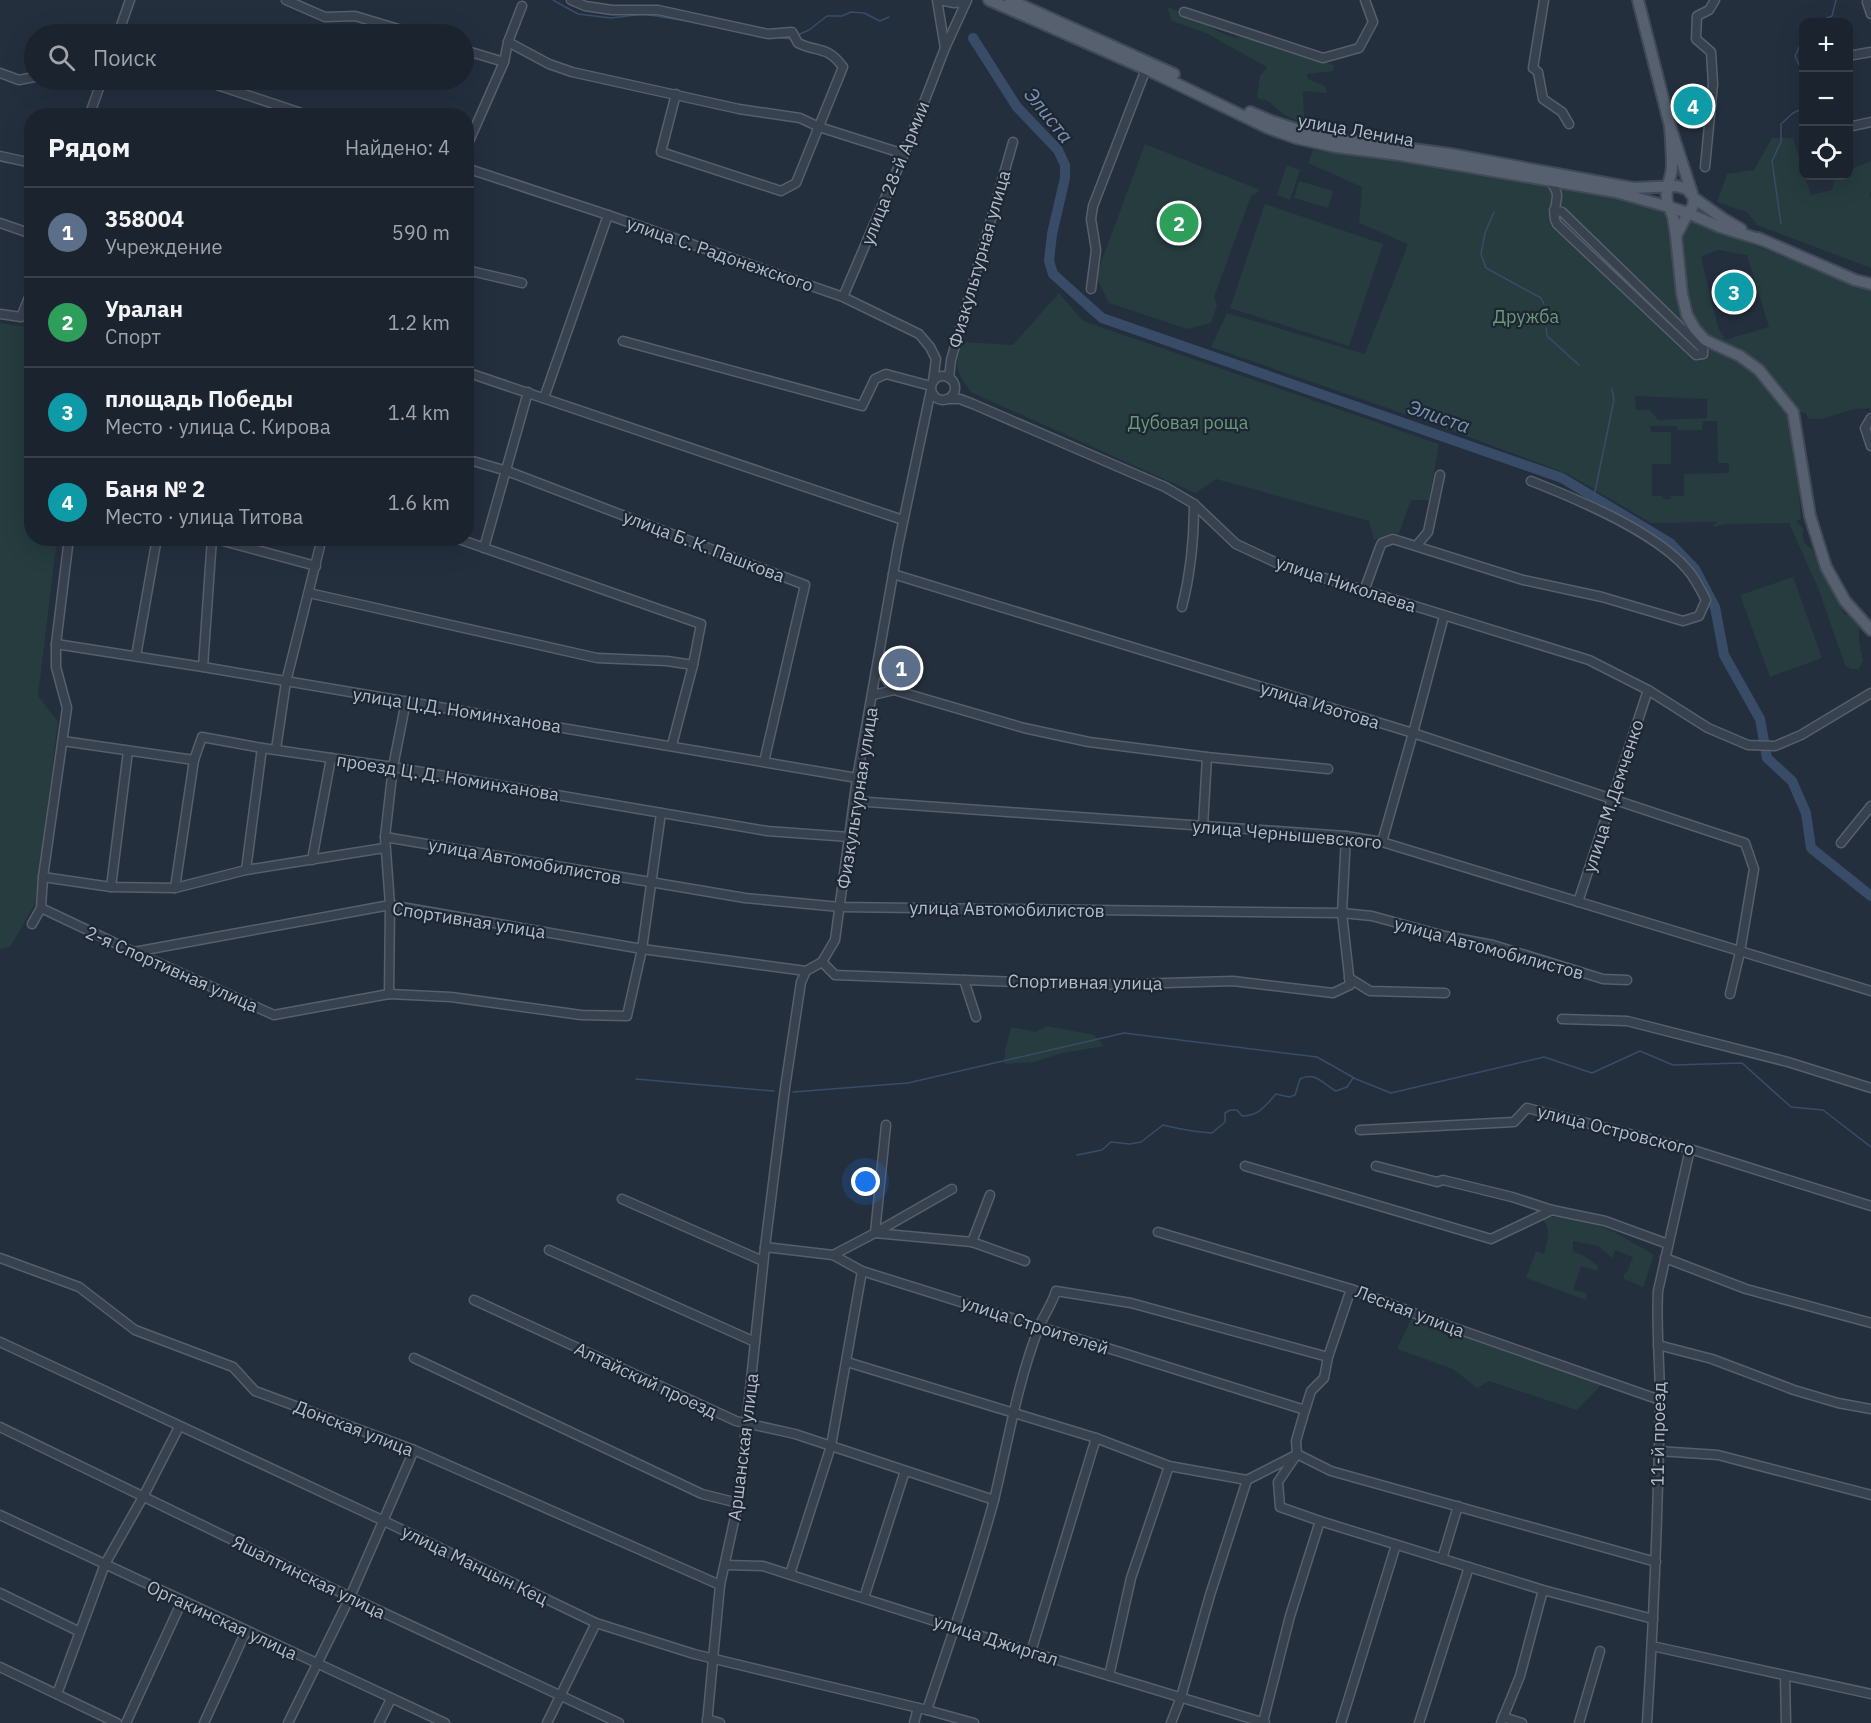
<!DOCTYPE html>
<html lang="ru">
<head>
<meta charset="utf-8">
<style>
	:root { --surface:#1b232e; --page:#282f3a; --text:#f1f3f6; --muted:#a0a4aa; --line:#39404a; --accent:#b45309 }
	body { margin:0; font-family:"IBM Plex Sans",sans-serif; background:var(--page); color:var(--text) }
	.controls { position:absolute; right:18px; top:18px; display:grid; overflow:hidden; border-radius:12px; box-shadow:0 6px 24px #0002 }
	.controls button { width:54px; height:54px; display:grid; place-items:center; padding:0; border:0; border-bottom:2px solid var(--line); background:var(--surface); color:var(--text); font:30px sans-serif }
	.you { position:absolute; left:866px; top:1182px; width:21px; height:21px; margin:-15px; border:4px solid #fff; border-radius:50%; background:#1a73e8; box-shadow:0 0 0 9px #1a73e833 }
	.badge { display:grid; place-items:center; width:39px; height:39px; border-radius:50%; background:var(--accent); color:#fff; font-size:20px; font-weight:700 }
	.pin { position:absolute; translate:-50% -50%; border:3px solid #fff; box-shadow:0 2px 6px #0006 }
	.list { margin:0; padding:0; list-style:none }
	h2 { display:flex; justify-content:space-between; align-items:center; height:78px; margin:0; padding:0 24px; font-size:26px }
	h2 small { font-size:20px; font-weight:400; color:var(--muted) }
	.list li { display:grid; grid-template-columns:39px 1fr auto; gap:18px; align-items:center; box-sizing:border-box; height:90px; padding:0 24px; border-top:2px solid var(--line) }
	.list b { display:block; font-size:22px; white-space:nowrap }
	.list p { margin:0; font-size:20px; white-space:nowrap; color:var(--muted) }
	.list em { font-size:20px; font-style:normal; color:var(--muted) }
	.icon { flex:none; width:33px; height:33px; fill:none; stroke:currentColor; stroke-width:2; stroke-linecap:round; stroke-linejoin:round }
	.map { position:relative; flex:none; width:1871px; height:1723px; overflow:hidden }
	.search { position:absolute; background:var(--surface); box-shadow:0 6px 24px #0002; left:24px; top:24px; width:450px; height:66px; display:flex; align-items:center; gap:15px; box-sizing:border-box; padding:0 21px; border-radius:33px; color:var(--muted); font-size:22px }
	.panel { position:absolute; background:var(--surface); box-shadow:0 6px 24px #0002; left:24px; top:108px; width:450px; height:438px; border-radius:24px }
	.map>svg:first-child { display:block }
	.green { fill:#263c3f; fill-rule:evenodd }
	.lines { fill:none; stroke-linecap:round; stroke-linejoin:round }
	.stream { stroke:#394c67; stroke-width:1.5 }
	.river { stroke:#394c67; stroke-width:10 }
	.minor-casing { stroke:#565f6c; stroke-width:11 }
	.major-casing { stroke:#414a57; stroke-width:14 }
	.minor { stroke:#38414e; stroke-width:8 }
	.major { stroke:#56606e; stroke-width:10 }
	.labels { text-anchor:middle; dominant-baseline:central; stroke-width:4.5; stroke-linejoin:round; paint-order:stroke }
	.street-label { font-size:18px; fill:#b4bcc9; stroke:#1d2633 }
	.park-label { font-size:18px; fill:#6b9a76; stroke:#1d2633 }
	.water-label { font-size:20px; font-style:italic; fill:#7c92b1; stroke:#1d2633 }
</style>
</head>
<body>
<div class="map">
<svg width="1871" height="1723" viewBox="0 0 1871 1723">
	<rect width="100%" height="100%" fill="#242f3e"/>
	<g class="green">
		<path d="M1167,7l21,8 4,6 11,1 14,9 18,7 11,-3 88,30 -1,6 -26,3 1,5 17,7 2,7 -24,-2 1,28 24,6v3c-15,-3 -33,-6 -46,-15 -13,-9 -7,-11 -25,-15l3,-22 7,-9 -61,-34 -34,-12z"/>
		<polygon points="1772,138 1793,138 1811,195 1832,190 1835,176 1848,176 1849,170 1871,161 1871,192 1869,193 1871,199 1871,268 1757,225 1747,212 1717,202 1727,174 1754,170"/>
		<polygon points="1145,144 1260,190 1251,196 1214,297 1217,305 1211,323 1187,329 1109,303 1096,276"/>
		<path d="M1313,150l149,20 2,2 145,21 58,16 11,26 6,-11 12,-4 22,12 153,57v119c-6,1 -14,0 -20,2 -15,3 -27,12 -43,8l-2,-5 -13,-1 8,108h-5l8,10 -2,3 2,10 7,5 34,67 7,-1 7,7v20l4,19 -4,9h-8l-6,-4 -27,-77 -29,-65 -64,1 -11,3 -1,-3 5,-2 -67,1 -83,-49 -137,-51 -220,-76 16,-34 138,41 43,-110 -49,-21 3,-36 -54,-24zM1718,250l29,5 22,72 -44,13 -7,-13 -17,-70zM1635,396l72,3v19l-49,2 -8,-10h-14zM1703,421h14l1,42h11v10l-45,1v22h-13v3h-8l-1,-3h-10v-32h19v-32h-20l-1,-6h27l1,4h24z"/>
		<polygon points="1287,165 1300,170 1290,200 1277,195"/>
		<polygon points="1299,181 1333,191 1328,208 1294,198"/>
		<polygon points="1265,204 1383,244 1349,346 1230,308"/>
		<path d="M1059,293l24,28 356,123 -10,56h-18l-12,33 -10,1 -15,6 -5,-19 -153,-42 -21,14 -224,-101c-15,-22 -17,-23 -9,-50l51,3z"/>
		<polygon points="0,323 31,328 32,538 57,539 38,696 58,722 35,904 10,947 0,949"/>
		<polygon points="1793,577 1822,658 1770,677 1740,595"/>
		<polygon points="1047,1026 1094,1035 1104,1046 1062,1053 1034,1062 1004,1064 1005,1051 1011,1027 1035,1032"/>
		<path d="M1551,1217c44,0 67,17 103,38l-11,32 -19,-8v-5l3,-2 6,-15 -18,-7 -3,8 -14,-12 -25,-5v10l11,5 14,10 -1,5 -16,-5 -8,24 13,3v7l-60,-22 10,-27 8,3c3,-13 8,-23 -1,-34z"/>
		<polygon points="1411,1319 1602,1384 1577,1410 1489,1381 1477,1388 1453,1369 1397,1349"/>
	</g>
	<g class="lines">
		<g class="stream">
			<polyline points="553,0 578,14 611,18 644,14 698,23"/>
			<polyline points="1817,22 1832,16 1836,0"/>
			<polyline points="798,35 809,30 827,16 842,16 851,12 864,13 880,21 889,17"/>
			<polyline points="758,36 791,39"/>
			<polyline points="1804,37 1795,56 1804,76"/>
			<polyline points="1494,212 1485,233 1481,254 1486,268 1541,298 1544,304"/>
			<polyline points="1781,224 1772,161 1781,142 1781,124 1793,113 1804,108"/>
			<polyline points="1543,313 1545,322"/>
			<polyline points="1546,328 1547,336 1579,365"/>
			<polyline points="1594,496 1614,400 1612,389"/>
			<polyline points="636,1079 774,1091"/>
			<polyline points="793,1092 908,1083 1124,1033 1317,1057 1356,1079 1391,1093 1544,1057 1592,1073 1640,1051 1673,1065 1742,1063 1791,1107 1823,1110 1871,1147"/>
			<path d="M1077,1155l25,-5 9,-8 19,2 11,-2 22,-17c16,4 32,7 49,8l13,-11v-9l5,-3h7l5,6c17,0 23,-10 34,-22l13,3 6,-2 5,-16c15,-8 23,5 36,12l11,-4 6,-9"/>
		</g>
		<polyline class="river" points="973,38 1017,107 1058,150 1065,165 1065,178 1052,234 1049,261 1053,274 1102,318 1562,478 1670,543 1695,569 1715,607 1724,655 1760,719 1767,758 1792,781 1806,813 1811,848 1871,896"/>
		<g class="minor-casing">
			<g id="minor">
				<polyline points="286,0 325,17 355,16 415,34"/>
				<path d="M571,0l14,6 27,4h46l110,24 24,-2 6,11c20,10 29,2 45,24l-47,116 -15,8 -120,-39 15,-58"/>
				<polyline points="937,0 945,48"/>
				<polyline points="940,0 954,3 966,2"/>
				<polyline points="1544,0 1533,68 1538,72 1543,99 1562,112 1569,124"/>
				<polyline points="1867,2 1871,14"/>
				<polyline points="1184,12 1323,58 1359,48 1373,22 1365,0"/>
				<polyline points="118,34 130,0"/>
				<polyline points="508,42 549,64 572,72 739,109 800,118 819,127 904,154"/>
				<polyline points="464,50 504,62"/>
				<polyline points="1848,56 1871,52"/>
				<polyline points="0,73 19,80 34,77"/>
				<polyline points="202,80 310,116"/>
				<polyline points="89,116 102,80"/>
				<polyline points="1848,127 1871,122"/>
				<polyline points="466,148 504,62 508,42 522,6"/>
				<polyline points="0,156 32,163"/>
				<polyline points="1705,167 1713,84 1711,52 1696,39 1697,16 1709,10 1715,0"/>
				<polyline points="466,168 608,215 843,297 919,334 930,347 936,359 933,381"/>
				<path d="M1551,181c2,5 6,10 6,14 0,11 -6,19 0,29l139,131 7,-1v-5l-141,-137 -8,-2"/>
				<polyline points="0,223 32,234"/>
				<polyline points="466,271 471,271 522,283"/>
				<polyline points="1091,289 1096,250 1091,219 1093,206 1146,69"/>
				<polyline points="843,297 904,154 945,48 967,0"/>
				<polyline points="0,314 21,317 32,290"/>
				<polyline points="623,341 862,406 875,379 886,374 931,386"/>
				<polyline points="466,372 903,520"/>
				<circle cx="943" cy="388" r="12"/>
				<polyline points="949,378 951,360 1013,142"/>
				<polyline points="544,398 608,215"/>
				<polyline points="947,399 960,399 973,404 1165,487 1194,504 1236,544 1279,564 1589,660 1648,690 1708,728 1748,745 1775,746 1801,735 1871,693"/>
				<polyline points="1871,418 1865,428 1871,446"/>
				<polyline points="466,459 507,471 805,585 764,762"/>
				<polyline points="212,538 316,566"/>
				<polyline points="456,538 701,624 693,665 672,745"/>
				<polyline points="1417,545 1428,532 1440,475"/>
				<polyline points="484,548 528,392"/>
				<polyline points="893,574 1413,733 1745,843 1754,869 1740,952 1730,994"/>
				<path d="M1364,591l16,-44 2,-4 11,-4 130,41 79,17 81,24 16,-5 7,-16c-5,-10 -11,-22 -19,-31 -33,-38 -110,-70 -156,-88"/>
				<polyline points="309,593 597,658 667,661 693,665"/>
				<path d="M1182,607c9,-35 12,-67 12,-103"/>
				<polyline points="56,644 203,667 857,778"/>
				<polyline points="136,656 157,538"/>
				<polyline points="203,667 212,538"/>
				<polyline points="878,668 894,690 1024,728 1089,742 1207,757 1328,769"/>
				<polyline points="873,695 894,690"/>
				<polyline points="63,741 194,760 202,737 262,748 393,767 767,831 849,837"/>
				<polyline points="276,749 286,682 322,538"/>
				<polyline points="854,801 1346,836 1382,842 1871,991"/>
				<polyline points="1203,826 1207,757"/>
				<polyline points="385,837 745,898 840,907 1342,913 1372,916 1445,936 1493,945 1603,979 1627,980"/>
				<polyline points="1382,842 1413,733 1444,616"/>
				<polyline points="1841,843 1871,806"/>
				<polyline points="312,860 331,758"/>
				<polyline points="246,870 262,748"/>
				<polyline points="43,877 111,887 175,888 246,870 384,848"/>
				<polyline points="111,887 128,751"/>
				<polyline points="175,888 194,760"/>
				<polyline points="1578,902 1648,690"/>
				<polyline points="41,908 134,952 274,1015 389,994 451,997 581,1015 627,1016 642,949 661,813"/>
				<polyline points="32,924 41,908 43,877 67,708 56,667 56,644 69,538"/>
				<polyline points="134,952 390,905 642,949 806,971"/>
				<polyline points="822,962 835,975 1098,985 1233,981 1333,993 1350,985 1342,913 1346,836"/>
				<polyline points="1349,978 1370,991 1445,993"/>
				<polyline points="964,980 976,1017"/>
				<polyline points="389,994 390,905 385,837 393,767 406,701"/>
				<polyline points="1562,1019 1627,1021 1788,1062 1871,1088"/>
				<polyline points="886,1125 875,1233 972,1242 1025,1261"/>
				<polyline points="1360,1130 1514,1122 1527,1108 1690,1149 1871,1206"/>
				<polyline points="1245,1166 1491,1239 1552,1210"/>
				<polyline points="1376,1166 1437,1182 1443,1180 1512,1197 1552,1210 1605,1221 1668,1244"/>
				<polyline points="622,1199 763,1261"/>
				<polyline points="1158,1232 1351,1289 1429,1319 1660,1400"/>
				<polyline points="972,1242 990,1195"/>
				<polyline points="765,1247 833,1255 862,1271 1305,1410"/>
				<polyline points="549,1250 755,1342"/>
				<polyline points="833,1255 875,1233 952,1189"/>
				<polyline points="0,1258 79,1287 135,1330 233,1367 255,1391 414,1450 720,1585"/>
				<polyline points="1665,1258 1746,1289 1871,1323"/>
				<polyline points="1351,1289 1328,1357 1324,1378 1311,1391 1305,1410 1296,1441 1297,1454 1278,1482 1280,1507 1320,1521 1543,1590 1653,1619"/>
				<polyline points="474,1300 736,1421 795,1434 994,1500"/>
				<polyline points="0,1342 384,1521 596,1623 694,1654 927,1710 974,1723"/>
				<polyline points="1658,1345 1712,1359 1794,1390 1838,1403 1871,1409"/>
				<polyline points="414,1358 702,1494 738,1503"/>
				<polyline points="847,1362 1096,1438 1169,1466 1247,1480"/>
				<polyline points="0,1427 350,1597 619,1723"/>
				<polyline points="1658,1451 1718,1455 1871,1495"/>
				<polyline points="1297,1454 1331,1471 1656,1562"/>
				<polyline points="0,1515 445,1723"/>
				<polyline points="1442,1559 1458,1506"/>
				<polyline points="725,1565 763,1566 1031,1652 1265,1723"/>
				<polyline points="790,1574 831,1446 862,1271"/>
				<polyline points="0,1593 78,1631"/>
				<polyline points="864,1598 905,1471"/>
				<polyline points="1652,1646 1871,1694"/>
				<polyline points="1031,1652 1096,1438"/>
				<polyline points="0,1667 117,1723"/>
				<polyline points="1109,1676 1131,1578 1169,1466"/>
				<polyline points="1785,1676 1786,1723"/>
				<polyline points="57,1694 105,1564 143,1497 179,1427"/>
				<path d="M927,1710c23,-70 48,-139 67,-210 14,-58 23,-116 45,-173 5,-12 13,-23 17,-36l75,12 197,54"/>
				<polyline points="1503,1717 1522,1723"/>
				<polyline points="707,1719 720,1723"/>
				<polyline points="1263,1722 1290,1616 1320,1521"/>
				<polyline points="126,1723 182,1601"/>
				<polyline points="204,1723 246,1631"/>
				<polyline points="288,1723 350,1597 414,1450"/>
				<polyline points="379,1723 391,1699"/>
				<polyline points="547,1723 596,1623"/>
				<polyline points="707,1723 720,1585 738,1503 765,1247 785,1088 801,982 806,971 822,962 835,940 857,778 898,546 931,390"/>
				<polyline points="914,1723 918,1708"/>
				<polyline points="1171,1723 1181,1697 1210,1595 1247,1480 1294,1456"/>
				<polyline points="1341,1723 1396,1545"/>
				<polyline points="1419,1723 1469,1567"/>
				<polyline points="1501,1723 1520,1676 1543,1590"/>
				<polyline points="1579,1723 1600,1651"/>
				<path d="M1647,1723c7,-107 11,-214 13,-321 0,-37 -4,-74 -2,-111l32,-142"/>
			</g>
		</g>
		<g class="major-casing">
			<g id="major">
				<polyline points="989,0 1146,69 1268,128 1296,138 1336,147 1400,155 1616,192 1669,207 1673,217 1676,236 1688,213 1720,227 1762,240"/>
				<polyline points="1010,0 1174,74"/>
				<polyline points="1638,0 1670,126 1692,193"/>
				<path d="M1250,112l21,9 40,13 26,5 113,15 183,34 44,-2 10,3 7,9 -1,8 -5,7 -19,-6c-7,-15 3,-27 3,-42 0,-13 -1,-26 -2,-39"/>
				<polyline points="1694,198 1722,218 1741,229"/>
				<polyline points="1676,236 1682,294 1687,315 1695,329 1705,340 1740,356 1759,370 1793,412 1810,516 1826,567 1845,601 1871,630"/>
				<polyline points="1758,238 1855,280 1871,284"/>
			</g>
		</g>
		<use href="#minor" class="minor"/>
		<use href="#major" class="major"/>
	</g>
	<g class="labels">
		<g class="street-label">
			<text transform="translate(1356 130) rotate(10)">улица Ленина</text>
			<text transform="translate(895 173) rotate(-68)">улица 28-й Армии</text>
			<text transform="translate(720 254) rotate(19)">улица С. Радонежского</text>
			<text transform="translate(979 259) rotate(-74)">Физкультурная улица</text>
			<text transform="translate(704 546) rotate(21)">улица Б. К. Пашкова</text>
			<text transform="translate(1346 584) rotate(18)">улица Николаева</text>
			<text transform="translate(1320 705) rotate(17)">улица Изотова</text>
			<text transform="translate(457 710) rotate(9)">улица Ц.Д. Номинханова</text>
			<text transform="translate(448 777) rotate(9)">проезд Ц. Д. Номинханова</text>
			<text transform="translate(1613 796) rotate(-72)">улица М.Демченко</text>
			<text transform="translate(857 798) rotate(-81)">Физкультурная улица</text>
			<text transform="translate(1287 834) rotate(5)">улица Чернышевского</text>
			<text transform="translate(525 861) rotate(10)">улица Автомобилистов</text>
			<text transform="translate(1007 909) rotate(1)">улица Автомобилистов</text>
			<text transform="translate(469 920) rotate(9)">Спортивная улица</text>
			<text transform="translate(1489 948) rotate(15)">улица Автомобилистов</text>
			<text transform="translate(172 969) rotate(24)">2-я Спортивная улица</text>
			<text transform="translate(1085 982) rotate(1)">Спортивная улица</text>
			<text transform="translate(1616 1130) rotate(14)">улица Островского</text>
			<text transform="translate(1410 1311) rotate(21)">Лесная улица</text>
			<text transform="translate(1035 1325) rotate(18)">улица Строителей</text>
			<text transform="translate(646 1380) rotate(25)">Алтайский проезд</text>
			<text transform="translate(354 1428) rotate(21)">Донская улица</text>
			<text transform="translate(1658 1434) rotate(-89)">11-й проезд</text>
			<text transform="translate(743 1447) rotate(-83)">Аршанская улица</text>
			<text transform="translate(475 1565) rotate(26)">улица Манцын Кец</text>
			<text transform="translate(309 1577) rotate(26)">Яшалтинская улица</text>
			<text transform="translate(222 1620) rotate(25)">Оргакинская улица</text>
			<text transform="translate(996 1640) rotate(18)">улица Джиргал</text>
		</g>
		<g class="park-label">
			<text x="1526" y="316">Дружба</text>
			<text x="1188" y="422">Дубовая роща</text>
		</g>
		<g class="water-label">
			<text transform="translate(1049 115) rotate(51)">Элиста</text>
			<text transform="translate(1439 416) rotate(19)">Элиста</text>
		</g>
	</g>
</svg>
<div class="controls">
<button>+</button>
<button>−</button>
<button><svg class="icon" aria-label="locate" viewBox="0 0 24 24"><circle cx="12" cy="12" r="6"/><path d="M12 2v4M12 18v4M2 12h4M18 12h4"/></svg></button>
</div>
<div class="you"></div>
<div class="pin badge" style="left:901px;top:668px;background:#5c6f8a">1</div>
<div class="pin badge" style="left:1179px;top:223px;background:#2e9e5b">2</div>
<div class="pin badge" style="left:1734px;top:292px;background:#0f9aa8">3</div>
<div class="pin badge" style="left:1693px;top:106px;background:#0f9aa8">4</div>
<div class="search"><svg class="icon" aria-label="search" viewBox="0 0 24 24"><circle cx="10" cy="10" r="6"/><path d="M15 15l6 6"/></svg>Поиск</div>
<section class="panel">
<h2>Рядом<small>Найдено: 4</small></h2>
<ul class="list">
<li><span class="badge" style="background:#5c6f8a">1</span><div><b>358004</b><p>Учреждение</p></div><em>590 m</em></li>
<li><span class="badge" style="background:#2e9e5b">2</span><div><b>Уралан</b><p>Спорт</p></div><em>1.2 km</em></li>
<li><span class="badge" style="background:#0f9aa8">3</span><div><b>площадь Победы</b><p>Место · улица С. Кирова</p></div><em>1.4 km</em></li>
<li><span class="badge" style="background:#0f9aa8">4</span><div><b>Баня № 2</b><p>Место · улица Титова</p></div><em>1.6 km</em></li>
</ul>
</section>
</div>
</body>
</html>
